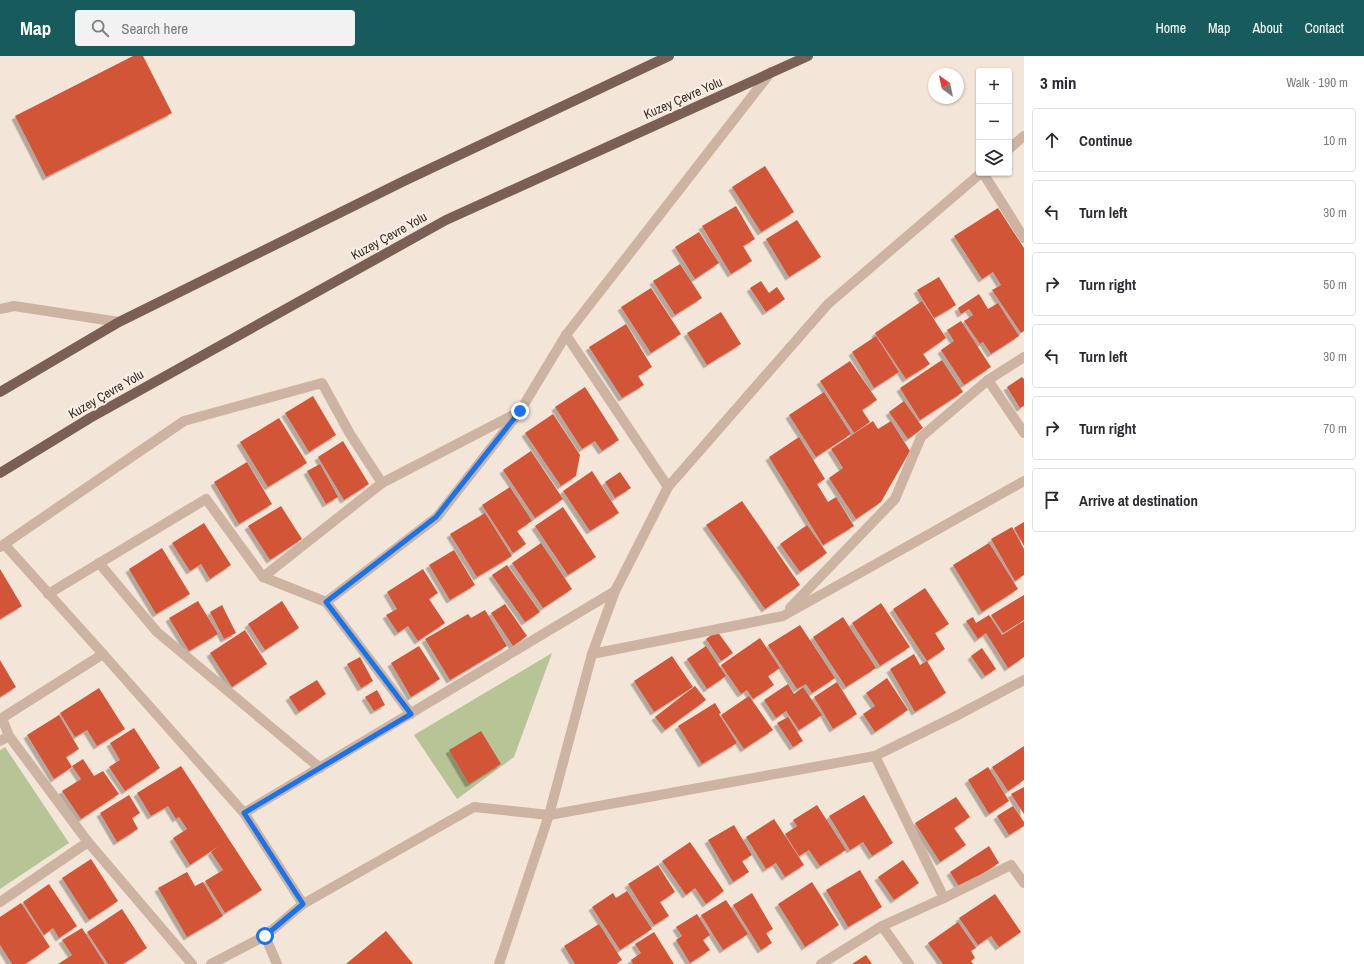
<!DOCTYPE html>
<html lang="en">
<head>
<meta charset="utf-8">
<style>
	:root { --surface:#fff; --page:#f2f2f3; --text:#2b2b33; --muted:#7c7c81; --line:#e1e1e2; --accent:#175b5c }
	body { margin:0; font-family:"Archivo Narrow",sans-serif; background:var(--page); color:var(--text) }
	.controls { position:absolute; right:12px; top:12px; display:grid; overflow:hidden; border-radius:4px; box-shadow:0 1px 3px #0004 }
	.controls button { width:36px; height:36px; display:grid; place-items:center; padding:0; border:0; border-bottom:1px solid var(--line); background:var(--surface); color:var(--text); font:20px sans-serif }
	.compass { position:absolute; left:928px; top:12px; width:36px; height:36px; border-radius:50%; background:var(--surface); box-shadow:0 1px 3px #0004; rotate:327deg }
	.stop { position:absolute; width:12px; height:12px; margin:-9px; border:3px solid #1a73e8; border-radius:50%; background:#fff }
	.stop.end { background:#1a73e8; border-color:#fff; box-shadow:0 1px 4px #0008 }
	.list { margin:0; padding:0; list-style:none }
	h2 { display:flex; justify-content:space-between; align-items:center; height:52px; margin:0; padding:0 16px; font-size:17px }
	h2 small { font-size:13px; font-weight:400; color:var(--muted) }
	.list li { display:grid; grid-template-columns:26px 1fr auto; gap:12px; align-items:center; box-sizing:border-box; height:64px; margin:0 8px 8px; padding:0 8px; border:1px solid var(--line); border-radius:4px }
	.list b { display:block; font-size:15px; white-space:nowrap }
	.list em { font-size:13px; font-style:normal; color:var(--muted) }
	.icon { flex:none; width:22px; height:22px; fill:none; stroke:currentColor; stroke-width:2; stroke-linecap:round; stroke-linejoin:round }
	.map { position:relative; flex:none; width:1024px; height:908px; overflow:hidden }
	header { display:flex; align-items:center; gap:24px; box-sizing:border-box; height:56px; padding:0 20px; background:var(--accent); color:#fff }
	header strong { font-size:19px }
	nav { display:flex; gap:22px; margin-inline-start:auto; font-size:14px }
	.search { width:280px; height:36px; background:var(--page); display:flex; align-items:center; gap:10px; box-sizing:border-box; padding:0 14px; border-radius:4px; color:var(--muted); font-size:15px }
	main { display:flex }
	aside { flex:1; background:var(--surface) }
	.map>svg:first-child { display:block }
	.green { fill:#b7c496 }
	.building { fill:#d25437; filter:url(#shadow) }
	.lines { fill:none; stroke-linecap:round; stroke-linejoin:round }
	.minor { stroke:#ccb3a2; stroke-width:10 }
	.major { stroke:#7a5f55; stroke-width:10 }
	.route { stroke:#1a73e8; stroke-width:5 }
	.labels { text-anchor:middle; dominant-baseline:central; stroke-width:4; stroke-linejoin:round; paint-order:stroke }
	.street-label { font-size:13px; fill:#362a25; stroke:#fbefe4 }
</style>
</head>
<body>
<header>
<strong>Map</strong>
<div class="search"><svg class="icon" aria-label="search" viewBox="0 0 24 24"><circle cx="10" cy="10" r="6"/><path d="M15 15l6 6"/></svg>Search here</div>
<nav><a>Home</a><a>Map</a><a>About</a><a>Contact</a></nav>
</header>
<main>
<div class="map">
<svg width="1024" height="908" viewBox="0 0 1024 908">
	<defs>
		<filter id="shadow"><feDropShadow dx="-3.5" dy="3.5" stdDeviation="0" flood-color="#0004"/></filter>
	</defs>
	<rect width="100%" height="100%" fill="#f3e5d7"/>
	<g class="green">
		<polygon points="552,597 514,701 457,743 414,679"/>
		<polygon points="5,691 69,787 0,833 0,694"/>
	</g>
	<g class="building">
		<polygon points="133,0 143,0 172,57 46,121 15,60"/>
		<polygon points="765,110 794,156 761,176 732,131"/>
		<polygon points="736,150 755,183 743,190 752,205 731,218 702,170"/>
		<polygon points="998,152 1024,192 1024,275 1021,277 992,234 1001,229 993,216 982,223 954,180"/>
		<polygon points="797,164 821,201 789,221 766,183"/>
		<polygon points="699,176 719,207 695,223 675,191"/>
		<polygon points="680,208 702,242 675,259 653,225"/>
		<polygon points="939,221 956,249 934,262 917,234"/>
		<polygon points="761,225 769,237 777,231 785,243 766,256 750,232"/>
		<polygon points="651,232 681,278 651,297 621,251"/>
		<polygon points="979,238 988,253 998,247 1019,280 991,298 983,286 980,288 964,265 973,259 969,253 961,258 958,252"/>
		<polygon points="922,245 946,282 923,298 930,308 906,323 875,277"/>
		<polygon points="721,256 741,288 707,309 687,277"/>
		<polygon points="961,265 991,311 964,329 941,294 954,285 947,274"/>
		<polygon points="626,268 652,311 638,320 644,329 622,342 589,291"/>
		<polygon points="876,280 899,316 874,332 852,296"/>
		<polygon points="942,304 963,336 920,364 900,332"/>
		<polygon points="850,305 877,344 862,354 870,366 854,377 820,325"/>
		<polygon points="1022,321 1024,323 1024,350 1020,352 1007,331"/>
		<polygon points="585,331 619,384 602,395 595,385 582,393 555,351"/>
		<polygon points="824,336 851,378 816,401 789,359"/>
		<polygon points="313,340 336,379 309,396 285,357"/>
		<polygon points="904,345 923,372 908,383 889,356"/>
		<polygon points="553,358 580,399 576,420 561,430 525,377"/>
		<polygon points="279,362 307,407 268,431 240,386"/>
		<polygon points="873,365 878,373 891,365 910,395 881,446 856,463 829,422 843,412 831,393"/>
		<polygon points="799,381 825,423 817,428 828,446 836,441 854,470 823,489 769,401"/>
		<polygon points="343,385 369,428 344,444 318,401"/>
		<polygon points="531,395 563,443 535,462 503,414"/>
		<polygon points="247,406 272,448 239,468 214,426"/>
		<polygon points="320,408 338,441 326,448 307,415"/>
		<polygon points="592,415 619,457 590,475 563,435"/>
		<polygon points="620,416 631,432 615,442 605,426"/>
		<polygon points="510,431 532,465 517,475 526,488 513,497 482,449"/>
		<polygon points="742,445 800,529 765,553 706,469"/>
		<polygon points="281,450 302,483 270,504 248,470"/>
		<polygon points="563,451 596,501 568,519 535,470"/>
		<polygon points="485,457 512,500 477,521 450,478"/>
		<polygon points="1024,466 1024,490 1014,472"/>
		<polygon points="204,467 231,509 210,523 201,508 190,515 172,487"/>
		<polygon points="807,469 827,497 800,516 780,488"/>
		<polygon points="1012,471 1024,493 1024,519 1015,525 991,483"/>
		<polygon points="541,487 572,533 543,552 512,507"/>
		<polygon points="989,487 1018,533 982,556 953,509"/>
		<polygon points="162,492 190,538 156,558 129,513"/>
		<polygon points="454,494 475,529 450,544 429,509"/>
		<polygon points="507,509 540,556 525,566 492,519"/>
		<polygon points="0,513 22,550 0,563"/>
		<polygon points="423,513 438,537 429,543 445,567 418,585 408,570 398,577 386,559 397,553 387,536"/>
		<polygon points="925,532 949,568 935,577 945,593 927,605 946,637 915,656 890,613 914,598 920,609 927,605 893,553"/>
		<polygon points="1024,539 1024,564 1003,577 991,559"/>
		<polygon points="198,545 218,578 189,595 169,562"/>
		<polygon points="282,545 299,572 265,594 248,568"/>
		<polygon points="881,547 910,591 880,610 852,567"/>
		<polygon points="505,548 527,580 513,590 491,557"/>
		<polygon points="222,549 236,577 224,583 210,556"/>
		<polygon points="485,554 507,590 450,624 425,583 468,558 471,562"/>
		<polygon points="989,559 1002,579 1024,565 1024,601 1008,612 986,577 978,583 966,565 973,561 976,567"/>
		<polygon points="843,561 876,612 846,631 813,581"/>
		<polygon points="800,569 835,622 812,637 806,628 797,633 768,589"/>
		<polygon points="245,574 267,608 232,631 210,597"/>
		<polygon points="717,575 733,597 721,605 706,583"/>
		<polygon points="760,582 780,612 768,620 774,629 753,643 747,634 741,638 721,609"/>
		<polygon points="419,590 440,623 411,641 391,607"/>
		<polygon points="706,590 726,620 707,633 687,603"/>
		<polygon points="982,592 996,613 985,620 971,600"/>
		<polygon points="672,600 693,631 654,656 634,625"/>
		<polygon points="360,601 373,625 361,632 347,608"/>
		<polygon points="0,604 16,631 0,641"/>
		<polygon points="887,622 908,654 875,676 863,658 875,650 866,637"/>
		<polygon points="317,624 326,638 299,656 289,641"/>
		<polygon points="837,626 857,658 833,673 814,641"/>
		<polygon points="788,628 794,638 803,631 822,659 799,674 786,655 776,662 764,644"/>
		<polygon points="695,630 706,644 665,674 655,661"/>
		<polygon points="99,632 125,673 97,690 87,674 75,681 60,657"/>
		<polygon points="377,634 385,649 374,655 365,641"/>
		<polygon points="749,640 773,674 744,693 721,659"/>
		<polygon points="715,647 721,657 719,658 737,687 702,708 678,670"/>
		<polygon points="59,659 79,693 66,701 72,711 54,723 27,679"/>
		<polygon points="788,661 803,685 793,691 777,667"/>
		<polygon points="134,672 160,712 125,735 109,711 120,704 110,687"/>
		<polygon points="481,675 501,708 469,728 449,694"/>
		<polygon points="1024,690 1024,724 1008,735 992,711"/>
		<polygon points="83,703 94,720 103,715 119,738 81,763 62,735 81,723 72,710"/>
		<polygon points="181,710 262,834 225,857 205,825 223,814 211,796 219,790 190,809 173,782 187,773 179,761 176,763 168,750 151,760 137,737"/>
		<polygon points="988,711 1009,745 989,758 968,724"/>
		<polygon points="1024,731 1024,758 1011,738"/>
		<polygon points="129,739 140,757 132,762 138,773 117,786 100,757"/>
		<polygon points="864,739 893,787 872,800 863,786 850,794 829,760"/>
		<polygon points="956,741 970,761 954,772 966,789 940,806 915,767"/>
		<polygon points="817,749 846,794 820,810 809,794 799,800 785,778 797,770 793,764"/>
		<polygon points="1013,750 1024,766 1024,770 1009,779 997,760"/>
		<polygon points="774,763 804,809 785,821 776,807 766,813 746,781"/>
		<polygon points="734,769 752,799 742,805 749,816 733,826 708,784"/>
		<polygon points="690,786 724,835 706,848 695,832 686,839 662,805"/>
		<polygon points="989,790 999,807 960,832 950,816"/>
		<polygon points="91,803 118,845 89,864 62,822"/>
		<polygon points="903,804 919,827 894,844 878,821"/>
		<polygon points="658,809 675,836 660,846 669,860 654,869 628,828"/>
		<polygon points="860,814 882,851 848,871 826,834"/>
		<polygon points="187,816 195,830 203,826 223,860 187,881 158,832"/>
		<polygon points="812,826 839,869 805,891 778,848"/>
		<polygon points="49,828 77,870 59,882 53,872 44,879 23,846"/>
		<polygon points="627,835 652,873 620,894 592,851 613,837 616,842"/>
		<polygon points="752,837 773,873 766,877 772,887 761,894 733,849"/>
		<polygon points="995,838 1021,876 999,891 991,880 978,889 959,862"/>
		<polygon points="726,844 748,878 723,894 701,859"/>
		<polygon points="21,847 50,891 25,908 12,908 0,889 0,861"/>
		<polygon points="122,853 147,892 123,908 108,908 87,876"/>
		<polygon points="697,858 710,879 703,884 710,894 690,907 676,884 682,880 676,871"/>
		<polygon points="958,866 976,892 971,895 975,902 971,905 973,908 943,908 928,887"/>
		<polygon points="599,868 622,904 616,908 575,908 564,890"/>
		<polygon points="82,872 105,908 58,908 72,899 62,884"/>
		<polygon points="386,875 413,908 346,908"/>
		<polygon points="654,876 674,908 633,908 631,904 641,897 635,888"/>
		<polygon points="866,899 872,908 852,908"/>
	</g>
	<g class="lines">
		<g class="minor">
			<polyline points="1009,93 1024,80"/>
			<polyline points="983,117 1024,182"/>
			<polyline points="0,253 14,250 119,266"/>
			<polyline points="566,279 668,431"/>
			<polyline points="988,324 1024,377"/>
			<polyline points="5,489 103,598 244,757 303,848"/>
			<polyline points="0,491 184,365 322,327 350,378 382,427"/>
			<polyline points="99,507 157,576 320,712"/>
			<polyline points="263,521 382,427 517,357"/>
			<polyline points="48,538 206,443 263,521 326,546 411,658"/>
			<polyline points="326,546 437,461 520,355 566,279 771,16"/>
			<polyline points="790,552 895,443 921,381 988,324 1024,301"/>
			<polyline points="592,598 783,560 1024,425"/>
			<polyline points="9,680 88,786 192,908"/>
			<polyline points="0,685 9,680 2,662 103,598"/>
			<polyline points="875,700 944,842"/>
			<polyline points="244,757 615,535"/>
			<polyline points="0,846 88,786"/>
			<polyline points="882,870 909,908"/>
			<polyline points="265,880 277,908"/>
			<polyline points="211,908 265,880 303,848 474,751 549,759 875,700 956,660 1024,624"/>
			<polyline points="499,908 549,759 592,598 615,535 668,431 828,248 981,117"/>
			<polyline points="821,908 882,870 944,842 1011,809 1024,827"/>
		</g>
		<g class="major">
			<polyline points="0,336 119,266 404,125 669,0"/>
			<polyline points="0,417 90,362 446,164 808,0"/>
		</g>
	</g>
	<g class="lines">
		<polyline class="route" points="265,880 303,848 244,757 411,658 326,546 436,461 520,355"/>
	</g>
	<g class="labels">
		<g class="street-label">
			<text transform="translate(683 42) rotate(-24)">Kuzey Çevre Yolu</text>
			<text transform="translate(389 180) rotate(-29)">Kuzey Çevre Yolu</text>
			<text transform="translate(106 338) rotate(-30)">Kuzey Çevre Yolu</text>
		</g>
	</g>
</svg>
<div class="controls">
<button>+</button>
<button>−</button>
<button><svg class="icon" aria-label="layers" viewBox="0 0 24 24"><path d="M12 4l9 5-9 5-9-5zM3 14l9 5 9-5"/></svg></button>
</div>
<svg class="compass" viewBox="-18 -18 36 36"><path d="M0-13l5 13h-10z" fill="#e53935"/><path d="M0 13l5-13h-10z" fill="#7c7c81"/></svg>
<div class="stop" style="left:265px;top:880px"></div>
<div class="stop end" style="left:520px;top:355px"></div>
</div>
<aside>
<h2>3 min<small>Walk · 190 m</small></h2>
<ul class="list">
<li><svg class="icon" aria-label="ahead" viewBox="0 0 24 24"><path d="M12 20V5M6 11l6-6 6 6"/></svg><div><b>Continue</b></div><em>10 m</em></li>
<li><svg class="icon" aria-label="left" viewBox="0 0 24 24"><path d="M17 20v-9H6M10 6l-5 5 5 5"/></svg><div><b>Turn left</b></div><em>30 m</em></li>
<li><svg class="icon" aria-label="right" viewBox="0 0 24 24"><path d="M7 20v-9h11M14 6l5 5-5 5"/></svg><div><b>Turn right</b></div><em>50 m</em></li>
<li><svg class="icon" aria-label="left" viewBox="0 0 24 24"><path d="M17 20v-9H6M10 6l-5 5 5 5"/></svg><div><b>Turn left</b></div><em>30 m</em></li>
<li><svg class="icon" aria-label="right" viewBox="0 0 24 24"><path d="M7 20v-9h11M14 6l5 5-5 5"/></svg><div><b>Turn right</b></div><em>70 m</em></li>
<li><svg class="icon" aria-label="arrive" viewBox="0 0 24 24"><path d="M6 21V4h12l-3 4 3 4H6"/></svg><div><b>Arrive at destination</b></div></li>
</ul>
</aside>
</main>
</body>
</html>
